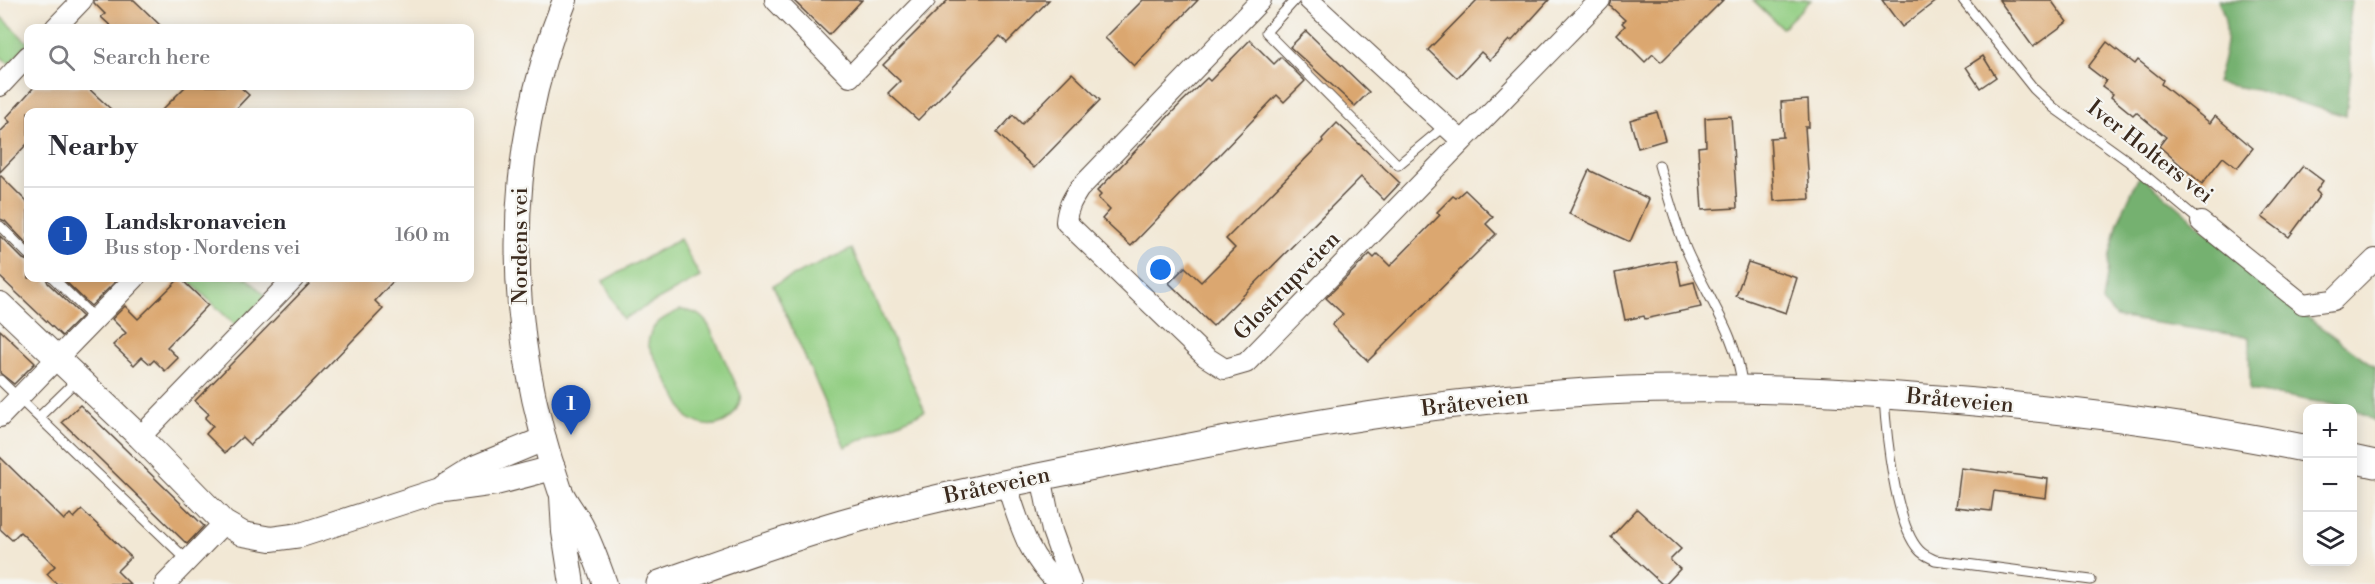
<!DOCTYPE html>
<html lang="en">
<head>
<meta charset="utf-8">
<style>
	:root { --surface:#fff; --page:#f7f7f7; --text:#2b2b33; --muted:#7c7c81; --line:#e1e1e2; --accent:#2563eb }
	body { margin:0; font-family:"Libre Bodoni",serif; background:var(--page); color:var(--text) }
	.controls { position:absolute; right:18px; bottom:18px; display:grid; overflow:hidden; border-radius:12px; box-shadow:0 3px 15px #0003 }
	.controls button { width:54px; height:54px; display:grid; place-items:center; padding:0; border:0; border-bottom:2px solid var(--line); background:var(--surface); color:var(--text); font:30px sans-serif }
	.you { position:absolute; left:1161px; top:270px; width:21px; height:21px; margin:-15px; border:4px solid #fff; border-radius:50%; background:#1a73e8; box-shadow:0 0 0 9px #1a73e833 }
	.badge { display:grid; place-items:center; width:39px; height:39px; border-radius:50%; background:var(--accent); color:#fff; font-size:20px; font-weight:700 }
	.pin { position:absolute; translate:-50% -50px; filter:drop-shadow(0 2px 3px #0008) }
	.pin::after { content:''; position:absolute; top:32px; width:21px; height:18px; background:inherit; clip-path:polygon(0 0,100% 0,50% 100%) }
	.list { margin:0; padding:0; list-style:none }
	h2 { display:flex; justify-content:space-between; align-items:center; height:78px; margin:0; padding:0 24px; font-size:26px }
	h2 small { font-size:20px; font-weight:400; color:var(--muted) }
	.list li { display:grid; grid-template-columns:39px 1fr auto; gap:18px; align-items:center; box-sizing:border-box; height:96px; padding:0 24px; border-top:2px solid var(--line) }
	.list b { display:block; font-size:22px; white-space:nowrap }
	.list p { margin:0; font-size:20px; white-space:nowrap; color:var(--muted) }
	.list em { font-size:20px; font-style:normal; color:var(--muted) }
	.icon { flex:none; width:33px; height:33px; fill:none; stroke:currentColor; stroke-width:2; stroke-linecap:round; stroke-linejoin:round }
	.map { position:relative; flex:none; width:2375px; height:584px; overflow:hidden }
	.search { position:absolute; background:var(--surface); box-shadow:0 3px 15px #0003; left:24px; top:24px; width:450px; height:66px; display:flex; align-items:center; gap:15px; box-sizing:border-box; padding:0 21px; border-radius:12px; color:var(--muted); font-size:22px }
	.panel { position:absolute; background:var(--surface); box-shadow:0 3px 15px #0003; left:24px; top:108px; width:450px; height:174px; border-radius:12px }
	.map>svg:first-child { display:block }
	.green { fill:#92ce82; stroke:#667c50; stroke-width:1.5 }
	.forest { fill:#75b170; stroke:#586e47; stroke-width:1.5 }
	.building { fill:#dba76f }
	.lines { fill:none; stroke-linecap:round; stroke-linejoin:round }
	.service-casing { stroke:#564639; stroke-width:11 }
	.minor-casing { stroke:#564639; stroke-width:22 }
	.tertiary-casing { stroke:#564639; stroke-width:26 }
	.secondary-casing { stroke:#564639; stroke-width:29 }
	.service { stroke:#fff; stroke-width:9 }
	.minor { stroke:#fff; stroke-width:20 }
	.tertiary { stroke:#fff; stroke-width:24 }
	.secondary { stroke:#fff; stroke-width:27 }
	.labels { text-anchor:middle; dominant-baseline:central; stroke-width:4.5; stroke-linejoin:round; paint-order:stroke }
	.street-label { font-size:22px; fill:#3b2a1e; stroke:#f6f6f2 }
</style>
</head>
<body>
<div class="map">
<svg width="2375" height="584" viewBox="0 0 2375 584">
	<rect width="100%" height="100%" fill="#f6f6f2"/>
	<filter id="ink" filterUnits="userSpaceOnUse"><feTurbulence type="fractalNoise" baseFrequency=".0167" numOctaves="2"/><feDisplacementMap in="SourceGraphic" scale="12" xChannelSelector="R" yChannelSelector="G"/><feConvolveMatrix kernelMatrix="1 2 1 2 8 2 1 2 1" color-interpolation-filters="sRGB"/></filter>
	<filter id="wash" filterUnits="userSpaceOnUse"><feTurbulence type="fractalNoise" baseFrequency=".008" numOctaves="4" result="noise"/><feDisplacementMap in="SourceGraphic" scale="24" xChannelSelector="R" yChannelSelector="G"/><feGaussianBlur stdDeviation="1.35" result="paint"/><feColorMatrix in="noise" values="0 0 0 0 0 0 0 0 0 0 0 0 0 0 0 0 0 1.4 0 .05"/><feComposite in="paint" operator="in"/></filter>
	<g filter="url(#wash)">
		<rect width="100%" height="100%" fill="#f2e8d5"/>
		<g class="green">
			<polygon points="1753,0 1811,0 1782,28"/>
			<polygon points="0,16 28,43 9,64 0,56"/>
			<polygon points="680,239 700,277 623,319 603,281"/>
			<polygon points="852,249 925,411 845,447 773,285"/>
			<polygon points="186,278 247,278 266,296 236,326"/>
			<path d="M680,310c14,1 21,4 29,16l32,69c-5,29 -30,39 -54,22l-39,-72c1,-21 15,-27 32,-35z"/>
		</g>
		<g class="forest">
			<path d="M2218,0h134l-3,24 2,47 -5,45 -90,-26 -40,-7c9,-32 17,-51 2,-83z"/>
			<polygon points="2140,174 2299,311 2375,367 2375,421 2352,408 2250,390 2249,337 2116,317 2103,302 2110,254 2118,222"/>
		</g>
		<g id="blocks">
			<g class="building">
				<polygon points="94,0 134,0 163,28 113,28 101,17 105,14 94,3"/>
				<polygon points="793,0 862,0 829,35"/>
				<polygon points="948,0 1049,0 1007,43 1000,36 918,120 888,93 900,81 883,65"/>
				<polygon points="1143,0 1198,0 1134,66 1105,38"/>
				<polygon points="1477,0 1549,0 1511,42 1509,40 1490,60 1481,52 1457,78 1428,50"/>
				<polygon points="1612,0 1723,0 1661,62 1653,54 1645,62 1617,34 1625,26 1622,23 1625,20 1610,6"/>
				<polygon points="1882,0 1937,0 1902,27"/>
				<polygon points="1999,0 2051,0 2067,22 2033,47"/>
				<polygon points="1306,31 1369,92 1355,106 1290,47"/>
				<polygon points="1250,40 1274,64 1281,57 1305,81 1284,102 1277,95 1131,246 1102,219 1110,210 1098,198 1101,195 1097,191 1182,102 1207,78 1210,81"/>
				<polygon points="2107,42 2135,64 2138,60 2163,80 2161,84 2210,123 2215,116 2253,148 2237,168 2223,157 2202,184 2159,146 2166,137 2136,112 2133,115 2111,97 2113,94 2102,86 2106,81 2088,67"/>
				<polygon points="1983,56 1996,77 1980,88 1966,67"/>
				<polygon points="1072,73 1100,100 1034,168 997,133 1013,115 1022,124"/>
				<polygon points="35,86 86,86 114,112 28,112 28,143 0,172 0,132 10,122 6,118"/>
				<polygon points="186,86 239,86 249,95 233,112 160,112"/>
				<polygon points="1808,100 1809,127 1805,127 1810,199 1774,201 1770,138 1783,137 1781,102"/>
				<polygon points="1657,112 1665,140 1638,148 1630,120"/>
				<polygon points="1731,116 1737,208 1702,210 1698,147 1706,146 1705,118"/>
				<polygon points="1337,123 1400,183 1384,200 1361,177 1213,326 1169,283 1185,267 1201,282 1235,248 1226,239 1323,141 1322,139"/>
				<polygon points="2303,166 2323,181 2316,191 2320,195 2289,237 2262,217"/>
				<polygon points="1589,170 1649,199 1630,242 1569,214"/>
				<polygon points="0,175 28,203 28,245 5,221 0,219"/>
				<polygon points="1465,190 1493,217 1486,224 1496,234 1368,361 1332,325 1343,314 1326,298 1370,254 1374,258 1378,254 1390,266 1440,215 1437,212 1453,196 1456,198"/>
				<polygon points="0,236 23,259 28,261 28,278 46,278 48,283 82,316 62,336 0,277"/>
				<polygon points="1676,260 1681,285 1694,282 1701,307 1645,319 1644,316 1625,320 1615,273"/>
				<polygon points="1748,262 1797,278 1786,313 1736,296"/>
				<polygon points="62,278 119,278 91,306"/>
				<polygon points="180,278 208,305 167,347 178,358 165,371 154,360 150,364 142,357 134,365 113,345 126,333 112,319 125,306 138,319"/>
				<polygon points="315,278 396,278 375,301 383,309 292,403 250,445 242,437 225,453 206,434 213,426 205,418 209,414 195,401"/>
				<polygon points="0,330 35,363 14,384 0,373"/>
				<polygon points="80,405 204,526 187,544 62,422"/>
				<polygon points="0,457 64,520 70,514 74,518 82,510 131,557 117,571 130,584 57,584 47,574 55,566 40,551 20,532 12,540 0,529"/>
				<polygon points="1961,468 2048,479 2046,498 1994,491 1991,511 1956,507"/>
				<polygon points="1637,509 1681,549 1670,560 1680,569 1666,584 1662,584 1611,537"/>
			</g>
		</g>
	</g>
	<g filter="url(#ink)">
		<use href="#blocks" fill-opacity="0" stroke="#564639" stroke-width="1.5"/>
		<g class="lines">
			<g class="service-casing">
				<g id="service">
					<polyline points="1295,0 1266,32 1398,165 1445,126"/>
					<polyline points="1963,0 2034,89 2054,108 2128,161 2201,222"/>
					<path d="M1659,165c8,28 16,57 27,84 19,45 52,86 56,137"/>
					<polyline points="0,226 28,254"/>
					<polyline points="53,278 95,319"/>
					<polyline points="0,380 187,560"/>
					<path d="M1884,397c2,35 11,128 35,153 4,5 10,7 16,10l156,20"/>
					<polyline points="39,417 78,379"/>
				</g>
			</g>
			<g class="minor-casing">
				<g id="minor">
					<polyline points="775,0 850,77 925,0"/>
					<path d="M1261,0l-182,189c-7,11 -12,19 -13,33l140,135 19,12 21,-6 354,-363"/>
					<polyline points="1309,0 1462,141"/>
					<polyline points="55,28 82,0"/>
					<polyline points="0,86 28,56"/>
					<polyline points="2201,222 2303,304 2333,300 2375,259"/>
					<polyline points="0,417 135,278"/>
					<polyline points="140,437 294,278"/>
					<polyline points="1041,476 1052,531 1071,584"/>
					<path d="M1006,483c12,36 22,77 54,101"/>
					<polyline points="165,584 224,523"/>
				</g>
			</g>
			<g class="tertiary-casing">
				<g id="tertiary">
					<path d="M565,0c-64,158 -61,330 -5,490 5,12 14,23 21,35 10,19 17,39 24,59"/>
					<polyline points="0,304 140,437 224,523 243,534 271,539 301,535 437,491 496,483 553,468"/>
					<polyline points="444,487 476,467 544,439"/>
					<polyline points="562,496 564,532 572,584"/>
				</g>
			</g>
			<g class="secondary-casing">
				<g id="secondary">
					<polyline points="2352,459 2375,464"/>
					<path d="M660,584c63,-22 127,-46 192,-64 94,-26 191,-44 287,-63 153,-31 310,-58 466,-66 124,-6 246,0 370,11 111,10 223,24 333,47"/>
				</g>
			</g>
			<use href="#service" class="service"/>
			<use href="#minor" class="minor"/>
			<use href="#tertiary" class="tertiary"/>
			<use href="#secondary" class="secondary"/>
		</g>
	</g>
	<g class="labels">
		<g class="street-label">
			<text transform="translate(2150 152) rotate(38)">Iver Holters vei</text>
			<text transform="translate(520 246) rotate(-90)">Nordens vei</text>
			<text transform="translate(1287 286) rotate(-46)">Glostrupveien</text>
			<text transform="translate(1960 401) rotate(5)">Bråteveien</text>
			<text transform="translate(1475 403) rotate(-7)">Bråteveien</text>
			<text transform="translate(997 486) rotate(-12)">Bråteveien</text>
		</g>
	</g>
</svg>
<div class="controls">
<button>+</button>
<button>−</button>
<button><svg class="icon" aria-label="layers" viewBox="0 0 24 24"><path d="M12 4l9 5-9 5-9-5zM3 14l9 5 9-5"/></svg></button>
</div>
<div class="you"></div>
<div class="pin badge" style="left:571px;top:435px;background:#1a4fb4">1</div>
<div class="search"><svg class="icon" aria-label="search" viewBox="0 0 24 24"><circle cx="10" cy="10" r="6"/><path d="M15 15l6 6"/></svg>Search here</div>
<section class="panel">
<h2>Nearby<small></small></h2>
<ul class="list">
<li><span class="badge" style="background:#1a4fb4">1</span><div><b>Landskronaveien</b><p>Bus stop · Nordens vei</p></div><em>160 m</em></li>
</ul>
</section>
</div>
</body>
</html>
